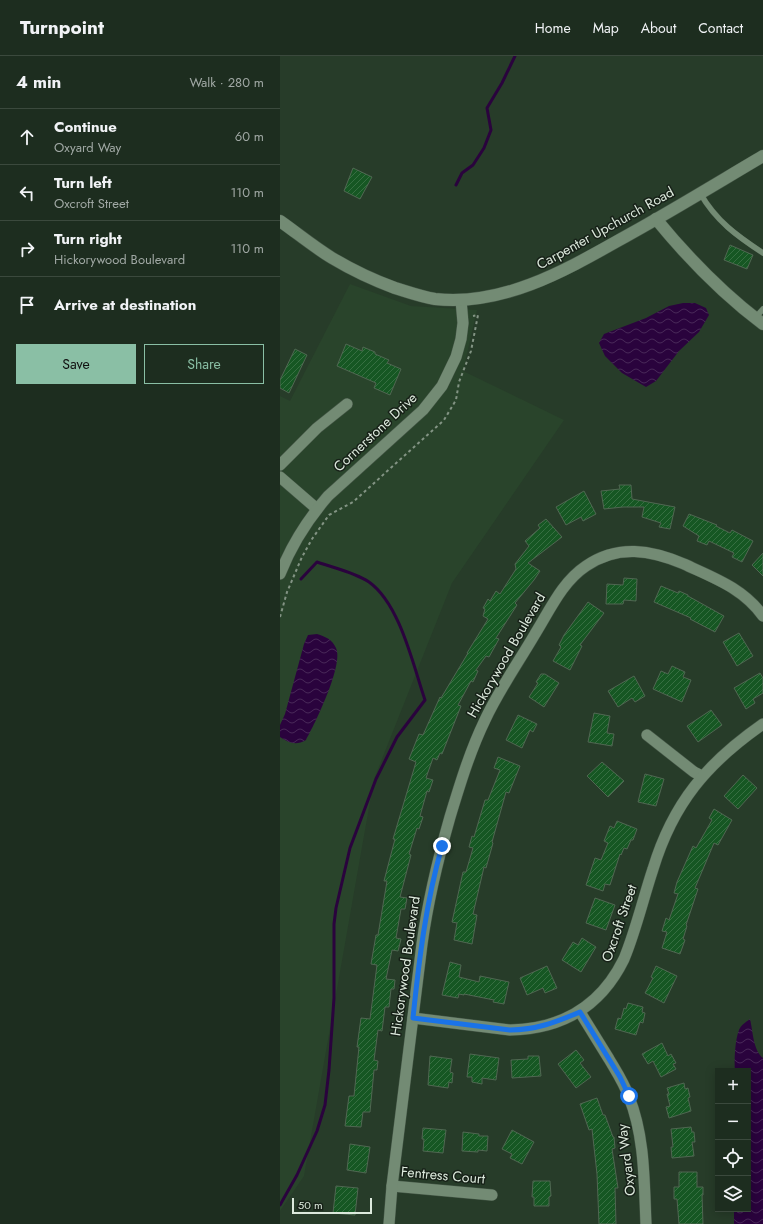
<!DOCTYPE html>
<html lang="en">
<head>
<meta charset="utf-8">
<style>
	:root { --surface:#1d2d1f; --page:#2a392c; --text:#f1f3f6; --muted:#a0a8a4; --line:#3b493d; --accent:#8abfa5 }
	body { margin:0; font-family:Jost,sans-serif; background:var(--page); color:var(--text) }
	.controls { position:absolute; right:12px; bottom:12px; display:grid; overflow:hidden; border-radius:0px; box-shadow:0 2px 10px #0003 }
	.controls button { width:36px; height:36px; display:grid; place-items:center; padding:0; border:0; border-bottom:1px solid var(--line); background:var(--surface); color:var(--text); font:20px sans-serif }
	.scale { position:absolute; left:12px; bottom:10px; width:80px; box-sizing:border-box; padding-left:4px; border:2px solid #dce9dc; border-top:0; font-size:11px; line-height:14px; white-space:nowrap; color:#dce9dc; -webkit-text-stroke:3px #172118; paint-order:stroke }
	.stop { position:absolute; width:12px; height:12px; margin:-9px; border:3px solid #1a73e8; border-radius:50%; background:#fff }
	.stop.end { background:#1a73e8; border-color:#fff; box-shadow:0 1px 4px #0008 }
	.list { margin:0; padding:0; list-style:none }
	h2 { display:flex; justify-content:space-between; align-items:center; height:52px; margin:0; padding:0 16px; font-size:17px }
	h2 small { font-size:13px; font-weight:400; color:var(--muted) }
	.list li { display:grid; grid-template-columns:26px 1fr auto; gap:12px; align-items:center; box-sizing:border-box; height:56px; padding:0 16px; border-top:1px solid var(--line) }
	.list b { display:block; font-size:15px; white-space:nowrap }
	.list p { margin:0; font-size:13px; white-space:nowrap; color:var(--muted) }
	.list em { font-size:13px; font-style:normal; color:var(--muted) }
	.actions { display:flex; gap:8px; padding:12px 16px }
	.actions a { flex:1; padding:9px 0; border:1px solid var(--accent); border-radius:0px; text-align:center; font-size:14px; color:var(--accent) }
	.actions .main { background:var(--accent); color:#111 }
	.icon { flex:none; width:22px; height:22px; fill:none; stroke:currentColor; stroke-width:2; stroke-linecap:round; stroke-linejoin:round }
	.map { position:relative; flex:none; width:483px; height:1168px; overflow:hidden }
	header { display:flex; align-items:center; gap:24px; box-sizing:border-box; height:56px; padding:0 20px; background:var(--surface); border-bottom:1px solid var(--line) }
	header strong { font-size:19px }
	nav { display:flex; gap:22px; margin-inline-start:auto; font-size:14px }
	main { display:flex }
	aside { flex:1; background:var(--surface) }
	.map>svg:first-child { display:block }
	.built { fill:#29442b }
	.water { fill:url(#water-waves) }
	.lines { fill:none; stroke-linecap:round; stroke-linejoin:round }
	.stream { stroke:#2a033d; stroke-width:3 }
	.building { fill:url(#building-hatch); stroke:#506752 }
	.lane-casing { stroke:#445646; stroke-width:6 }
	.street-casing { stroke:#445646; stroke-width:12 }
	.secondary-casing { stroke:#445646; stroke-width:13 }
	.path { stroke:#839484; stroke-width:2; stroke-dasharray:3 3; stroke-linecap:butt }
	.lane { stroke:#738b74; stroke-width:5.5 }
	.street { stroke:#738b74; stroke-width:11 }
	.secondary { stroke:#738b74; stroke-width:12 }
	.route { stroke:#1a73e8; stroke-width:5 }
	.labels { text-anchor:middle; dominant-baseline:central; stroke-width:3; stroke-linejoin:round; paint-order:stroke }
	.street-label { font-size:14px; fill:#dce9dc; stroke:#172118 }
</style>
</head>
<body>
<header>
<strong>Turnpoint</strong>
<nav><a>Home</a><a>Map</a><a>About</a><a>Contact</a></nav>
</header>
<main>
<aside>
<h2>4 min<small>Walk · 280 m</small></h2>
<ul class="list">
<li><svg class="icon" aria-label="ahead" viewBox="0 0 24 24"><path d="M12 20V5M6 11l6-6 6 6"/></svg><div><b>Continue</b><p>Oxyard Way</p></div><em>60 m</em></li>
<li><svg class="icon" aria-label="left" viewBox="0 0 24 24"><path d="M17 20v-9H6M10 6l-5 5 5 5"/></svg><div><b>Turn left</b><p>Oxcroft Street</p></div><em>110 m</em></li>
<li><svg class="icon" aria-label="right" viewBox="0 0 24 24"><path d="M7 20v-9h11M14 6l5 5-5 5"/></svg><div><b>Turn right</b><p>Hickorywood Boulevard</p></div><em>110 m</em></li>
<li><svg class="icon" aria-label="arrive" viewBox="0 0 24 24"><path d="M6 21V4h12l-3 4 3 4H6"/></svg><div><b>Arrive at destination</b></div></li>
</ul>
<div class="actions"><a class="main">Save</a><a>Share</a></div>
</aside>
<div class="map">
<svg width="483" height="1168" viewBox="0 0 483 1168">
	<defs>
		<pattern id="water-waves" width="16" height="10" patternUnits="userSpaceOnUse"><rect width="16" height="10" fill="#2a033d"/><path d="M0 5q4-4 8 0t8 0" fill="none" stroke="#482858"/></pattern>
		<pattern id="building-hatch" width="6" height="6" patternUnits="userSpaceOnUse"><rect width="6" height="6" fill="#165723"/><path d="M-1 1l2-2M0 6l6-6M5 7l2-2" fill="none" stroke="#376f42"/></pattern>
	</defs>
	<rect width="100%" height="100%" fill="#273c29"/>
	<polygon class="built" points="70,228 131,250 197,254 183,315 284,364 172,527 94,723 24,1120 0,1155 0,340 10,345"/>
	<g class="water">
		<polygon points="403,247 415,247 426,252 429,259 419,276 399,295 376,325 366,331 342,317 325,300 319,287 324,278 366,262 389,250"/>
		<path d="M37,578c9,3 15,5 19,14 8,16 -21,76 -30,92 -10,6 -17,3 -26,-3v-12l5,-11 19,-70 4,-9z"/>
		<path d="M470,963c3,12 3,31 13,39v166h-29v-15h14v-138h-13c-1,-11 0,-31 4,-41 2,-5 7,-8 11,-11z"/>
	</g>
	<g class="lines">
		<g class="stream">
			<polyline points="176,129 182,117 193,109 204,92 211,74 207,52 222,27 235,0"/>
			<path d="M0,1149l17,-30 20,-44 8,-26 4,-35 5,-72v-74l2,-16 14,-60 26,-69 21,-42 28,-37c-12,-35 -25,-96 -56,-118 -15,-10 -35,-14 -52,-20l-16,17"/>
		</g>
	</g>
	<g class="building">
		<polygon points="73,112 92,121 80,143 64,135"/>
		<polygon points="450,189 473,199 467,213 444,204"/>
		<polygon points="66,288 82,295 83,291 95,296 95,298 109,304 107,307 121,313 110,339 94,332 96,327 57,310"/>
		<polygon points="15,293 27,299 9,337 0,332 0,324"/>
		<polygon points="339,429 351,429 352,443 395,451 390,473 379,471 381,467 362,461 364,451 343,451 324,453 321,435 340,433"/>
		<polygon points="304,435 316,458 303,465 301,461 286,469 276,451"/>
		<polygon points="409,458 437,469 436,470 450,477 452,474 473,485 462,506 452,501 454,497 429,485 427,489 417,485 419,480 403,470"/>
		<polygon points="266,463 282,481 248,507 260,515 254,524 235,547 237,549 216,582 219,583 209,601 206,600 196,614 198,615 193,626 191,625 178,649 181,650 162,698 160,697 157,704 153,702 146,722 153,724 149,736 147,735 140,760 143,761 139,773 137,772 129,798 131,799 120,841 127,842 125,853 121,853 116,882 121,883 118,895 112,894 106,923 115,924 114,933 111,933 109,951 105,951 102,975 98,974 94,1004 98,1005 97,1014 94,1014 90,1056 83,1056 81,1071 65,1070 69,1040 74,1040 79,991 77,991 81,962 90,963 97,909 91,908 96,879 98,879 107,825 104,825 115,783 113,783 136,706 129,703 139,678 143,679 160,641 161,642 188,597 187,597 208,563 203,560 205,553 203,552 208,543 210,545 216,535 220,538 236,513 235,508 249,490 245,485 260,472 258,469"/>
		<polygon points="483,497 483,520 472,509"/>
		<polygon points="344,522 357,523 356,545 344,544 343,548 326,548 327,528 343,529"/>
		<polygon points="381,530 398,537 399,535 408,539 408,540 444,560 435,576 410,563 411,562 374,546"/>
		<polygon points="308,546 324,557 300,589 302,590 290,614 273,605 281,591 279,589 284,579"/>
		<polygon points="459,577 473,600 457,610 443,586"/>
		<polygon points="392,610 405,616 403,621 411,624 402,646 373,633 381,615 388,618"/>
		<polygon points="480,617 483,622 483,637 473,643 475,647 466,653 454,632"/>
		<polygon points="261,618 265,618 279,627 264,651 249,641 258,627 256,626"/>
		<polygon points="354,620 365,640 355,646 352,642 338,651 328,635"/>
		<polygon points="431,654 442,669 418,686 407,670"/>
		<polygon points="314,657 330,660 327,677 334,678 332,690 308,686"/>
		<polygon points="238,659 257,668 253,676 250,674 242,692 226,684"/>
		<polygon points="218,701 240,710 229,737 226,736 212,786 213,787 206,812 204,811 193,858 197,859 192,888 174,884 177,867 172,866 183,816 186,816 193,792 189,791 192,780 194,781 205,744 208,744 220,714 214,712"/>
		<polygon points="322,706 344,725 328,741 307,720"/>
		<polygon points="365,718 384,723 376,750 358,746"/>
		<polygon points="463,719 477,732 458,753 444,740"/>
		<polygon points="434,753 452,764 438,789 434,787 415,832 418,833 406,869 407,870 403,883 405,884 400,898 382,892 387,876 382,875 386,862 389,864 398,838 394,837 397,826 413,790 416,792 432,764 429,762"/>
		<polygon points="337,765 357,773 353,784 351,784 347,793 344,792 341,799 340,798 330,829 325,828 323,835 306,829 315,802 321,804 328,787 324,785 330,770 334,772"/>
		<polygon points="315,842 335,849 326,874 306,867"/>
		<polygon points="302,882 316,891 301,916 282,904 293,886 298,889"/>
		<polygon points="170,906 181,909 179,921 199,926 200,920 229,926 224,948 213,946 214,944 184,938 184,939 179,938 178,942 162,939"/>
		<polygon points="267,910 277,932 265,937 263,932 247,939 240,922"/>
		<polygon points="376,910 397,920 384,947 365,937 373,922 371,921"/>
		<polygon points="348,947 363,951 362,956 365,957 363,967 360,966 356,979 335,973 338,962 341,963 344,952 346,953"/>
		<polygon points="382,987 388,1000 391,998 396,1007 393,1008 396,1013 381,1021 373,1005 368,1008 362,998"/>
		<polygon points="296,994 304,1004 300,1007 311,1021 296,1032 278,1008"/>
		<polygon points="190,998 219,1002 216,1024 202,1022 202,1028 192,1026 192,1021 187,1021"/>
		<polygon points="150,1000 172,1003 170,1016 173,1017 172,1027 169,1026 168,1032 148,1029"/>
		<polygon points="248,1000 259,1000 261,1020 232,1022 231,1004 248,1003"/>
		<polygon points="404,1027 405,1033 408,1032 410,1041 408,1042 411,1055 389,1062 386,1051 390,1050 387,1038 389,1038 387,1032"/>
		<polygon points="317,1042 323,1059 325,1059 333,1081 334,1081 335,1092 332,1093 338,1132 335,1132 336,1168 319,1168 317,1118 312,1073 309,1074 300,1048"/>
		<polygon points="411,1071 412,1076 414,1076 415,1086 412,1086 414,1100 392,1102 391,1091 393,1091 391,1073"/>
		<polygon points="143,1072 166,1074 163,1097 143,1095 144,1083 142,1083"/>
		<polygon points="232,1074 254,1086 242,1108 230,1102 232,1098 222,1093"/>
		<polygon points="183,1076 199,1078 199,1080 208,1080 207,1095 198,1094 198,1096 182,1095"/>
		<polygon points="70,1088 90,1091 86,1117 67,1114"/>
		<polygon points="399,1116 417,1116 417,1131 423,1131 423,1139 422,1139 423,1168 399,1168 397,1143 394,1143 394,1131 399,1131"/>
		<polygon points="253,1125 270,1125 271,1140 269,1141 269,1150 254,1150 254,1141 252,1141"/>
		<polygon points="56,1130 78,1132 75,1159 53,1157"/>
	</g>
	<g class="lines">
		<g class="lane-casing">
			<g id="lane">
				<path d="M420,137c16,28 37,43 63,60"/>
				<polyline points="475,262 483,253"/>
			</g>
		</g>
		<g class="street-casing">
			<g id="street">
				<polyline points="0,409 37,372 67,348"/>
				<polyline points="0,421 37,453"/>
				<path d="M0,518c11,-28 28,-55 48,-78l95,-86 19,-24 14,-29 5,-18 2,-16 -2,-23"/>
				<polyline points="367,679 414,716 422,720"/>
				<path d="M300,956c10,16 19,31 29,47 7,12 15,24 20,38 16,40 15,84 17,127"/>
				<path d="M133,962l97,12c52,-1 91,-24 114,-71 12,-29 19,-60 29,-90 20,-66 54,-106 110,-145"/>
				<polyline points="112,1130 212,1139"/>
				<path d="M109,1168l3,-38 30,-242c6,-44 16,-85 28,-127 10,-33 20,-66 35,-97 14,-30 33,-57 50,-86 15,-24 27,-52 51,-68 32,-22 65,-16 98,-2 30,14 59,24 79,52"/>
			</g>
		</g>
		<g class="secondary-casing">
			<g id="secondary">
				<path d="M376,163c32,39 67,75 107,105"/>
				<path d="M0,165c17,12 34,26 52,37 20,12 41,22 63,30 13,4 27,9 40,11 71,8 136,-32 195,-65 45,-25 89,-52 133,-78"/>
			</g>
		</g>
		<polyline class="path" points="0,561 7,536 22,501 32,483 49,459 73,446 164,364 176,344 179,326 191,295 198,259 193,260"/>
		<use href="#lane" class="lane"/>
		<use href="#street" class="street"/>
		<use href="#secondary" class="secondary"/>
	</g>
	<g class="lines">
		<path class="route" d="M162,790c-16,56 -23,114 -29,172l97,12c26,0 46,-8 70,-18l40,65 9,19"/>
	</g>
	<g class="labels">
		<g class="street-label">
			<text transform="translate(325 172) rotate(-29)">Carpenter Upchurch Road</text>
			<text transform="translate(95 376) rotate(-43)">Cornerstone Drive</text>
			<text transform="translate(226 599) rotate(-60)">Hickorywood Boulevard</text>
			<text transform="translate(339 867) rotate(-71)">Oxcroft Street</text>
			<text transform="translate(125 910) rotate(-82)">Hickorywood Boulevard</text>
			<text transform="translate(346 1104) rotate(-97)">Oxyard Way</text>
			<text transform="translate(163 1119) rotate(5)">Fentress Court</text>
		</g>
	</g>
</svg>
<div class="controls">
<button>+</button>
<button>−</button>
<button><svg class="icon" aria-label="locate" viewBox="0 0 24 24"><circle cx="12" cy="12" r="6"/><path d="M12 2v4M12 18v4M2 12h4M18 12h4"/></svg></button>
<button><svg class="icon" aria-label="layers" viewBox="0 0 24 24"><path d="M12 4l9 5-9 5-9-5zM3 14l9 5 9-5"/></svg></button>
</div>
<div class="scale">50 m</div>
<div class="stop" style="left:349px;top:1040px"></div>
<div class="stop end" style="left:162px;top:790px"></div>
</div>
</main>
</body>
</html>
